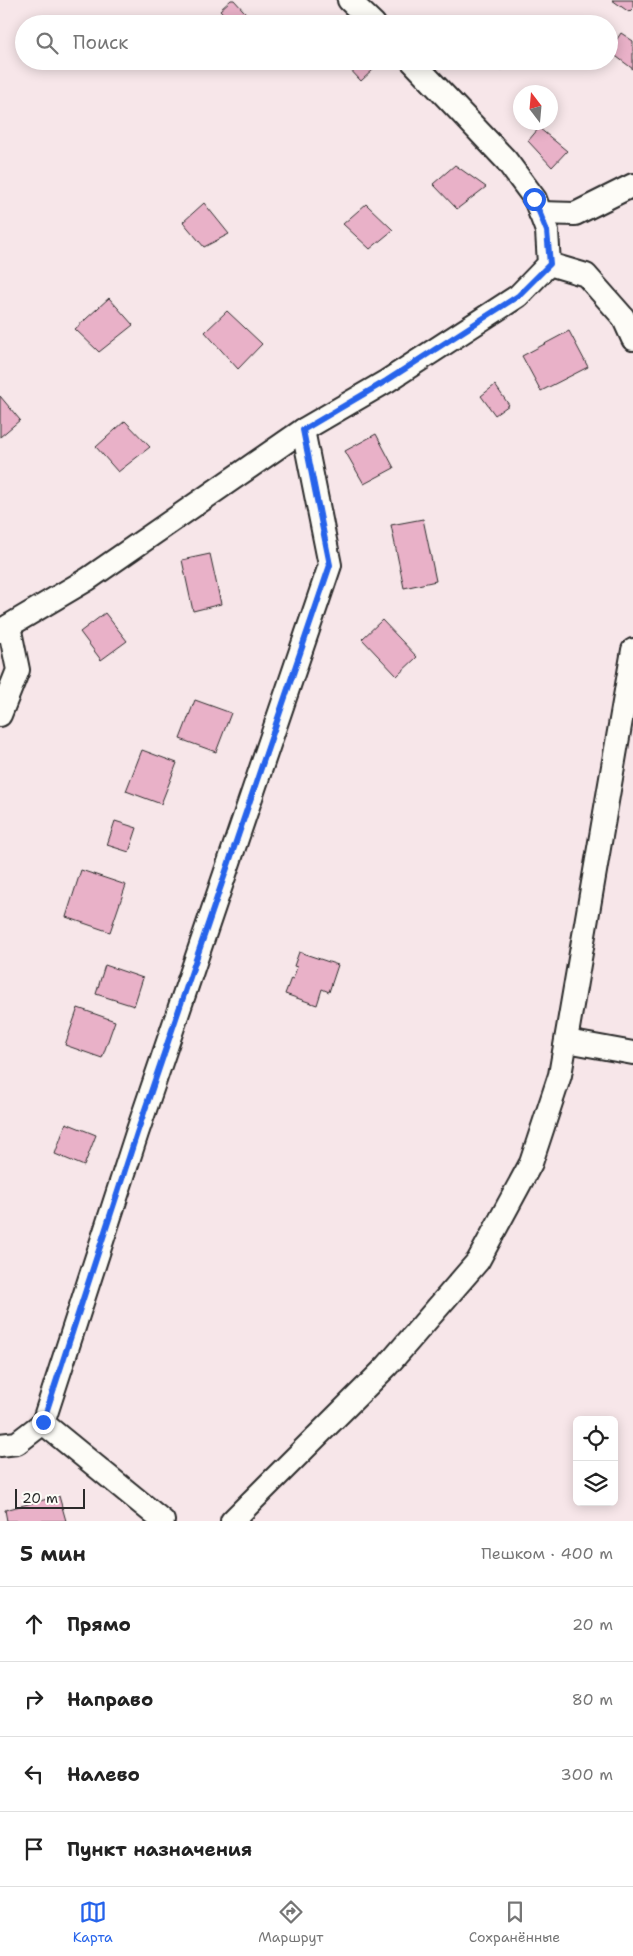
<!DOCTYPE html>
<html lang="ru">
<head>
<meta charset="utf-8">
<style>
	:root { --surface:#fff; --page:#f2f2f2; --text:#222; --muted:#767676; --line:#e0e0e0; --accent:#2563eb }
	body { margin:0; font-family:"Shantell Sans",sans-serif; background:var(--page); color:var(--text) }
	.controls { position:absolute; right:15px; bottom:15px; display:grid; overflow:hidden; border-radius:8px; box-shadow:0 2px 12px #0003 }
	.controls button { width:45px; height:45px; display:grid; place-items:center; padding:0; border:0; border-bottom:1px solid var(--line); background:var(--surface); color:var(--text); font:25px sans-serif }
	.compass { position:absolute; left:513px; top:85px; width:45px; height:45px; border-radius:50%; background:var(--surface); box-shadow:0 2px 12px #0003; rotate:344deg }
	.scale { position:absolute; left:15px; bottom:12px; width:70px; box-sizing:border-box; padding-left:5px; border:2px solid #2b2b2b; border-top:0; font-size:14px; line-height:18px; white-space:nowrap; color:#2b2b2b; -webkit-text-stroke:4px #fdfcf7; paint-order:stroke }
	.stop { position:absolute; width:15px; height:15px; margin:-11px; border:4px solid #2563eb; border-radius:50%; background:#fff }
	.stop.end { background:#2563eb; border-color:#fff; box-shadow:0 1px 5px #0008 }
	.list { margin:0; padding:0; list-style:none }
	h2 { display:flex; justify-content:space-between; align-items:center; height:65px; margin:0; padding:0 20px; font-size:21px }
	h2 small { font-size:16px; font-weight:400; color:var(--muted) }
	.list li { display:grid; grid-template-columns:32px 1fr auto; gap:15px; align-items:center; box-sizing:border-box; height:75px; padding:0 20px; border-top:1px solid var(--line) }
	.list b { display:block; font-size:19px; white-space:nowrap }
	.list em { font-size:16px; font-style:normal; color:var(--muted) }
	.icon { flex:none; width:28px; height:28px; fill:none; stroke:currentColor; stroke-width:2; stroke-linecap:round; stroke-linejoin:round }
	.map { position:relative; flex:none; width:633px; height:1521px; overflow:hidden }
	.search { position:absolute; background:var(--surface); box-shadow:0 2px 12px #0003; left:15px; right:15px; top:15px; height:55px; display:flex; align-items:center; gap:12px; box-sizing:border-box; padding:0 18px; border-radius:28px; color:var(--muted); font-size:19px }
	.sheet { height:365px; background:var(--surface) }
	nav { display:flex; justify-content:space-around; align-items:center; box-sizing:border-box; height:70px; border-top:1px solid var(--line); background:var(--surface); font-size:14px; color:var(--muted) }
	nav a { display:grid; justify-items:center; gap:2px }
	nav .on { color:var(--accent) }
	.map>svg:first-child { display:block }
	.building { fill:#e9b1c8; stroke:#2b2b2b }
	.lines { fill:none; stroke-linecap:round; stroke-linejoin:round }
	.minor-casing { stroke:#2b2b2b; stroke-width:26 }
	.minor { stroke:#fdfcf7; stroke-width:22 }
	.route { stroke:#2563eb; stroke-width:6 }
</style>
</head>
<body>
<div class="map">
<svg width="633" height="1521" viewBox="0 0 633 1521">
	<rect width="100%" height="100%" fill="#f7e6e9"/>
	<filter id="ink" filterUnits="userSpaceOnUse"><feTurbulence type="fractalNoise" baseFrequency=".02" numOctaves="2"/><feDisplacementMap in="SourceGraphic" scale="10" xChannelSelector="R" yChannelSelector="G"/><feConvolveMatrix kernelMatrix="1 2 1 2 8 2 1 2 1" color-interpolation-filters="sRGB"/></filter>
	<g filter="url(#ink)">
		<g class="building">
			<polygon points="231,0 234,0 252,20 247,24 233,24 220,10"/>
			<polygon points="612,0 633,0 633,8 629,12"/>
			<polygon points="621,33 633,41 633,69 609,51"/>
			<polygon points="350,61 367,61 374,69 361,81 346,65"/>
			<polygon points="492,61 512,61 501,70"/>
			<polygon points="539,128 567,151 552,167 528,141"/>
			<polygon points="455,165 486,187 457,209 433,184"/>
			<polygon points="204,203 229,234 204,247 183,222"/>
			<polygon points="366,204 393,230 370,249 343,224"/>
			<polygon points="109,298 133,325 99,352 75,329"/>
			<polygon points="227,311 262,344 238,369 205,332"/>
			<polygon points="569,331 588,367 541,391 522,356"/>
			<polygon points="495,385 509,405 495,415 481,396"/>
			<polygon points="0,396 20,420 0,437"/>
			<polygon points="125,421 150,447 118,472 96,447"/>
			<polygon points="376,434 394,468 364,484 345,451"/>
			<polygon points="423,519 436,581 404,588 391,525"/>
			<polygon points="210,554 221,604 193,611 182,560"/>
			<polygon points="105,613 127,641 101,660 80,632"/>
			<polygon points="382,620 417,657 397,676 362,639"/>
			<polygon points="195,700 231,713 216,752 180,739"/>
			<polygon points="142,750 177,763 161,804 126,791"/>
			<polygon points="115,821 137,828 129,852 107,845"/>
			<polygon points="81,870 126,885 110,932 66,917"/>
			<polygon points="299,952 338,965 329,992 322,989 317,1005 285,994 291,978 293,979 297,967 294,966"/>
			<polygon points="105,965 143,978 134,1006 96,994"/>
			<polygon points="78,1008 115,1021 102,1058 65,1045"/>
			<polygon points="66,1123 96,1135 84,1166 55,1154"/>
			<polygon points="59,1496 66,1521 7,1521 5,1510"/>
		</g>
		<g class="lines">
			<g class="minor-casing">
				<g id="minor">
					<polyline points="349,0 374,24"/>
					<polyline points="540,213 575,214 633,185"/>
					<polyline points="549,264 586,275 623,317 633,339"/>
					<polyline points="0,631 88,579 303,430 387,381 518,296 549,264 547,231 535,199 506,160 412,61"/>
					<polyline points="0,715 18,670 9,626"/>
					<polyline points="567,1041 633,1053"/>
					<polyline points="0,1445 17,1443 43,1423"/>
					<polyline points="163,1521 43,1423 137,1133 330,565 303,430"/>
					<polyline points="232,1521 387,1366 478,1261 531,1163 560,1075 633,650"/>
				</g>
			</g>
			<use href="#minor" class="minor"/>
		</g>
	</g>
	<g class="lines" filter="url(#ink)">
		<polyline class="route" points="43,1422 137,1133 330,565 303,430 386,381 518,296 550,264 547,231 534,199"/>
	</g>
</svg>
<div class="controls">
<button><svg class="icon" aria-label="locate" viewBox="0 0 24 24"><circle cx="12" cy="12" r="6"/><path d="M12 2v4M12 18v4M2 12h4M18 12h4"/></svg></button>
<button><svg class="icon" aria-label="layers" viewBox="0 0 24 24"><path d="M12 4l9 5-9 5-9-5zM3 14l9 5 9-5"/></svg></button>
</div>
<svg class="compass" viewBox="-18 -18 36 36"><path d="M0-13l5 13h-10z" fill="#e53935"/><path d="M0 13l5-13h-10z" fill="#767676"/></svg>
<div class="scale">20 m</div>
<div class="stop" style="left:534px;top:199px"></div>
<div class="stop end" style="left:43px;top:1422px"></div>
<div class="search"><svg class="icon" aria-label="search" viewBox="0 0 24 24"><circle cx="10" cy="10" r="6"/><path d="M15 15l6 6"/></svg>Поиск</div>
</div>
<section class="sheet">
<h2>5 мин<small>Пешком · 400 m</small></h2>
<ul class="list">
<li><svg class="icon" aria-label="ahead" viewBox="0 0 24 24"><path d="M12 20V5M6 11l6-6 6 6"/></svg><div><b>Прямо</b></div><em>20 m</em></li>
<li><svg class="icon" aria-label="right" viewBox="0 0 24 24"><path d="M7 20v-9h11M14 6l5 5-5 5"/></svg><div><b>Направо</b></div><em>80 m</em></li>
<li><svg class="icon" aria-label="left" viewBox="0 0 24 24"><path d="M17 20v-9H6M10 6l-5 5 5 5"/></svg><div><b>Налево</b></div><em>300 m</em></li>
<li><svg class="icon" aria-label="arrive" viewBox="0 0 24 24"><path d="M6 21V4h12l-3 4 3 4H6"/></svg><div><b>Пункт назначения</b></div></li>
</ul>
</section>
<nav>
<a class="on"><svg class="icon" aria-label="map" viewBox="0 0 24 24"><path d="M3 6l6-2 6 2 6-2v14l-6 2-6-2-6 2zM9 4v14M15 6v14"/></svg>Карта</a>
<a><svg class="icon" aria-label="directions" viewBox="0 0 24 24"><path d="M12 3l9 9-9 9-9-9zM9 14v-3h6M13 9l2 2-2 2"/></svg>Маршрут</a>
<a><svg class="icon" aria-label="saved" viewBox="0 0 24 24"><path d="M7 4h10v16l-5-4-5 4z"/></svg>Сохранённые</a>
</nav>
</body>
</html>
